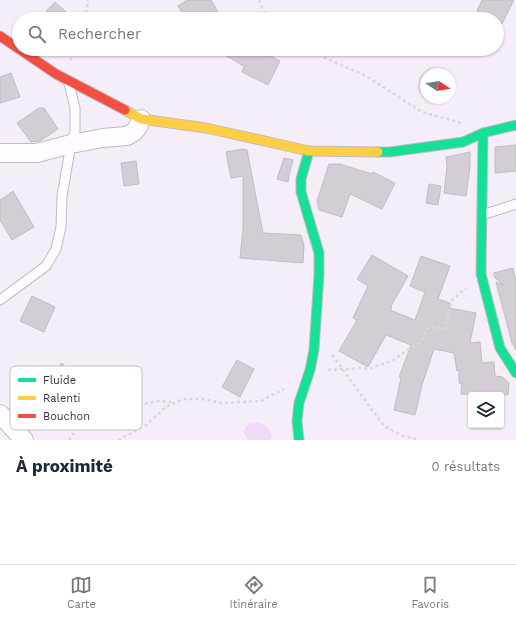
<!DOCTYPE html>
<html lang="fr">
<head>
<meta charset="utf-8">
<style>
	:root { --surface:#fff; --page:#f6f6f7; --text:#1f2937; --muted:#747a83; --line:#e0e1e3; --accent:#79727b }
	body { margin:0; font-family:"Work Sans",sans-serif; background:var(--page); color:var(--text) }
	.controls { position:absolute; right:12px; bottom:12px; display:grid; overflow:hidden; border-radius:4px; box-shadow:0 1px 3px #0004 }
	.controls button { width:36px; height:36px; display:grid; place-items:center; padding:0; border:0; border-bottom:1px solid var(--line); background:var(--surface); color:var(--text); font:20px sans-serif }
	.compass { position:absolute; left:420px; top:68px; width:36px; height:36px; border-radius:50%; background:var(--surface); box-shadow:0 1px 3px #0004; rotate:102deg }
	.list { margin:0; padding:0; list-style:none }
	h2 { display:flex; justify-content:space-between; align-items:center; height:52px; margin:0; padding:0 16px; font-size:17px }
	h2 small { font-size:13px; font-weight:400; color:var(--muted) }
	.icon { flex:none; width:22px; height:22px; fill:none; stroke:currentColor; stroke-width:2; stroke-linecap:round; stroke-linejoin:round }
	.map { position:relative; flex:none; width:516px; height:440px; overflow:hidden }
	.search { position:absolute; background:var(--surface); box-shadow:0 1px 3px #0004; left:12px; right:12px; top:12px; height:44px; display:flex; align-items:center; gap:10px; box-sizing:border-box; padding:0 14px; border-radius:22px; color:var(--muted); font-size:15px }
	.sheet { height:124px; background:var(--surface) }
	nav { display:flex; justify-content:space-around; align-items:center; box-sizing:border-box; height:56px; border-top:1px solid var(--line); background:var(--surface); font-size:11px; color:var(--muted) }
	nav a { display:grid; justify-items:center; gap:2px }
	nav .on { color:var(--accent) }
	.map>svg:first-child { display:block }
	.green { fill:#f0dbf6 }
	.building { fill:#d4cdd6; stroke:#c2bcc5 }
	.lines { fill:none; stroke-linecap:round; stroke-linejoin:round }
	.lane-casing { stroke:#c2bbc4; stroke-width:11 }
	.street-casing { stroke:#c2bbc4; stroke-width:20 }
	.fast-casing { stroke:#c2bbc4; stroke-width:11 }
	.slow-casing { stroke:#c2bbc4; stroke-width:11 }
	.jam-casing { stroke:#c2bbc4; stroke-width:11 }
	.path { stroke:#dad8da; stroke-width:2.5; stroke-dasharray:3 3; stroke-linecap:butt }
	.lane { stroke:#fefcfe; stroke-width:9 }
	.street { stroke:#fefcfe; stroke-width:18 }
	.fast { stroke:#16e098; stroke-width:9 }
	.slow { stroke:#ffcf43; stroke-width:9 }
	.jam { stroke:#f24e42; stroke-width:9 }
	.key { fill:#fff; stroke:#c3c1c3; stroke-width:1 }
	.key-label { font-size:11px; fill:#362f38 }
</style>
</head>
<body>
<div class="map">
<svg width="516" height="440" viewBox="0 0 516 440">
	<rect width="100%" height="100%" fill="#f5edf8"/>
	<polygon class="green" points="258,422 267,427 272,435 271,440 248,440 243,431 249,423"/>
	<g class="building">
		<polygon points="187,0 211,0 222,19 186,19 178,6"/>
		<polygon points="482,0 514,0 502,24 497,21 497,19 493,19 477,11"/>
		<polygon points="55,2 74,19 39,19"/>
		<polygon points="214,49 257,49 280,61 268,85 242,72 244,66"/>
		<polygon points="11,73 20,97 0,103 0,77"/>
		<polygon points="39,108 44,108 58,129 40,141 31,142 17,123"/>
		<polygon points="516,145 516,171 495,173 495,147"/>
		<polygon points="242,149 247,150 263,233 301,235 304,245 303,263 240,258 243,229 243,176 231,178 226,152"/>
		<polygon points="470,152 470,167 466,196 444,193 447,167 446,157"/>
		<polygon points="284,158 293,160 289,176 288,182 277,179"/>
		<polygon points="136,161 139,184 124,186 121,163"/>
		<polygon points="329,164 340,164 372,174 373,172 395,183 382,209 350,194 342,217 319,210 317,201"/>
		<polygon points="429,184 441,186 438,205 426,203"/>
		<polygon points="13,191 34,227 12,240 0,220 0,200"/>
		<polygon points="372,255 408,276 391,306 392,307 390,310 415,320 425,292 410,286 421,256 450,266 438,299 450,303 449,308 476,313 470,343 480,342 482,363 494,362 495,376 503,377 509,383 508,395 461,394 462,383 459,383 459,370 457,371 454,353 434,349 422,385 415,415 394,410 401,378 399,377 411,345 386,335 368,367 339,351 357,320 353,318 368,286 357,279"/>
		<polygon points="513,268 516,282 516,350 512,343 496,282 504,285 495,278 494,273"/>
		<polygon points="32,296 55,307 44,332 20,321"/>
		<polygon points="237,360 254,369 240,397 222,387"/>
		<polygon points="62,363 80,383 69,394 51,373"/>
	</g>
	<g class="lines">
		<g class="lane-casing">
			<g id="lane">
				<polyline points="482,215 516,204"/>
				<polyline points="0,300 46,266 56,249 61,227 62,196 71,144 75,131 75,108 69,84"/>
			</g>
		</g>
		<g class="street-casing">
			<g id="street">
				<polyline points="0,153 37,153 71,144 103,138 127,136 134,132 138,127 141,119"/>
				<polyline points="0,414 24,440"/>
			</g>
		</g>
		<g class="fast-casing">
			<g id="fast">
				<polyline points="483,133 481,274 500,348 516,373"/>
				<polyline points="378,152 390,152 463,142 483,133 516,125"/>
				<polyline points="299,440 297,421 299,403 310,370 314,350 319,275 319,253 301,192 301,179 309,151"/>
			</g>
		</g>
		<g class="slow-casing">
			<polyline id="slow" points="125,110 141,119 206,128 309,151 378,152"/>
		</g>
		<g class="jam-casing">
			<polyline id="jam" points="0,36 56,74 125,110"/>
		</g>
		<g class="path">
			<polyline points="259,0 262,8 271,19"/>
			<polyline points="85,19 88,0"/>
			<polyline points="308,49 314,53 366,76 422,112 462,123"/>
			<polyline points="70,60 80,49"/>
			<polyline points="332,355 384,426 403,436 419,440"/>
			<polyline points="328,370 362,368 368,369 392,361 406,351 421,342 427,329 430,327 445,329 452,300 466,288"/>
			<polyline points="69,440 88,414 103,399 110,399 137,405 157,401 173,402"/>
			<polyline points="118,440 145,426 166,407 183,399 203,399 222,403 261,401 284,389"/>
		</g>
		<use href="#lane" class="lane"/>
		<use href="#street" class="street"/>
		<use href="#fast" class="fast"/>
		<use href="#slow" class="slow"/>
		<use href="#jam" class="jam"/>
	</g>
	<rect x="10" y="366" width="132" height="64" rx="6" class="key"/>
	<rect x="18" y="378" width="18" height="4" fill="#16e098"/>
	<rect x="18" y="396" width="18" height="4" fill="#ffcf43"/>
	<rect x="18" y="414" width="18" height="4" fill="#f24e42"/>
	<g class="key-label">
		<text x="43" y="384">Fluide</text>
		<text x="43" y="402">Ralenti</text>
		<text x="43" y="420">Bouchon</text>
	</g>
</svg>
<div class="controls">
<button><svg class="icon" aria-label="layers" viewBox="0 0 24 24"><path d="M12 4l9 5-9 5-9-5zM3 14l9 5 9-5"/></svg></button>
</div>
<svg class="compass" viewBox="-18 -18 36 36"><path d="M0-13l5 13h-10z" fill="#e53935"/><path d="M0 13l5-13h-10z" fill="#747a83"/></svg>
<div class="search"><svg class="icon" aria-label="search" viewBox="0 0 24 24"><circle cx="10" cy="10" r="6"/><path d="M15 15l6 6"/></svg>Rechercher</div>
</div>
<section class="sheet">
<h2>À proximité<small>0 résultats</small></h2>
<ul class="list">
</ul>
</section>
<nav>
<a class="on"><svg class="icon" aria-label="map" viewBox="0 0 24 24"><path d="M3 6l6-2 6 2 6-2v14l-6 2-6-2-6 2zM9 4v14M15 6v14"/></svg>Carte</a>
<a><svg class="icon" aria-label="directions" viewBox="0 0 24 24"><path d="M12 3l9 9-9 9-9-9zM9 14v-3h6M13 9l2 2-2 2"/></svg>Itinéraire</a>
<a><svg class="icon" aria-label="saved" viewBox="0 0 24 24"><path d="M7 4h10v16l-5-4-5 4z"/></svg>Favoris</a>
</nav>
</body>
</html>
